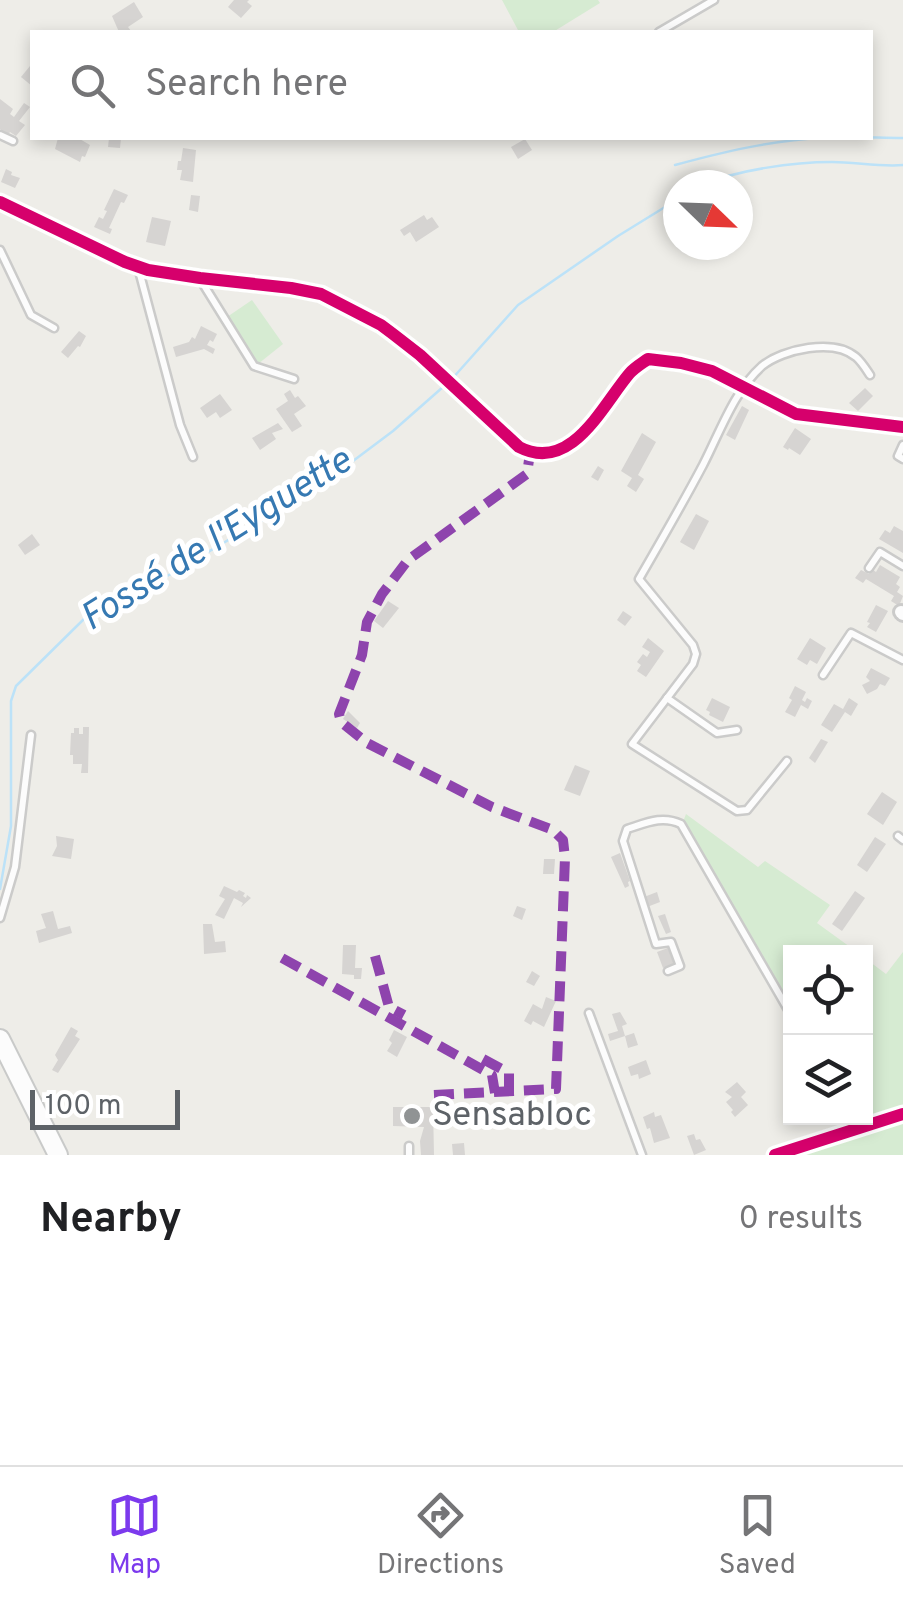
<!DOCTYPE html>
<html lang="en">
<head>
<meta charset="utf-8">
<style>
	:root { --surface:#fff; --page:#f2f2f2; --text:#202124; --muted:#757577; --line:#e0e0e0; --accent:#7c3aed }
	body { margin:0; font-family:Overpass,sans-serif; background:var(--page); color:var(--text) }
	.controls { position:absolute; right:30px; bottom:30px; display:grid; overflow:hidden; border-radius:0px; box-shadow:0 5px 15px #0003 }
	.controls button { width:90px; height:90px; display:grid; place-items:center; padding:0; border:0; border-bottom:2px solid var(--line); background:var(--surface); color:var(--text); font:50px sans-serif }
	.compass { position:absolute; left:663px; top:170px; width:90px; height:90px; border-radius:50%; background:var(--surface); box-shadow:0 5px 15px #0003; rotate:113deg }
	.scale { position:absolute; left:30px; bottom:25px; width:150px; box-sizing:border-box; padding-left:10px; border:5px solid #5d6267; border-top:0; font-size:28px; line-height:35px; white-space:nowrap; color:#5d6267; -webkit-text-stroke:8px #fff; paint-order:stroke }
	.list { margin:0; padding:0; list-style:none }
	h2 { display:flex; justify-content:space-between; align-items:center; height:130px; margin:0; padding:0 40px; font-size:42px }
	h2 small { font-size:32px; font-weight:400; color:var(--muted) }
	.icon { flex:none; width:55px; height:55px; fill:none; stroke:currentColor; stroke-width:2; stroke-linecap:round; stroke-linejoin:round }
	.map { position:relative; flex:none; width:903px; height:1155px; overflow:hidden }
	.search { position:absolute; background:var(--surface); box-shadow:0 5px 15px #0003; left:30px; right:30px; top:30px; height:110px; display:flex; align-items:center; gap:25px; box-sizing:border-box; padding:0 35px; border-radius:0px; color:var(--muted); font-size:38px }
	.sheet { height:310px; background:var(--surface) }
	nav { display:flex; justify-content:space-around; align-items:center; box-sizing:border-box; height:140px; border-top:2px solid var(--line); background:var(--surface); font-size:28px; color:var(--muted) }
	nav a { display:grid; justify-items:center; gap:5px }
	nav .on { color:var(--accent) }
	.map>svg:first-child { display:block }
	.green { fill:#d6ebd2 }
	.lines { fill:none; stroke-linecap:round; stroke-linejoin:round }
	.stream { stroke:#bce2f8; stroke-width:2.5 }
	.building { fill:#d6d4d2 }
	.lane-casing { stroke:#cbcbca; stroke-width:11 }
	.street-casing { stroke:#cbcbca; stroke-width:18 }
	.secondary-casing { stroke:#c9cac9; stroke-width:22 }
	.lane { stroke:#fcfcfc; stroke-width:6 }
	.street { stroke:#fcfcfc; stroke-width:12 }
	.secondary { stroke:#fcfcfc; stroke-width:18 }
	.quiet { stroke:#8e44ad; stroke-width:10; stroke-dasharray:20 10; stroke-linecap:butt }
	.cycleway-casing { stroke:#fff; stroke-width:19 }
	.cycleway { stroke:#d6006c; stroke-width:12 }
	.poi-dot { fill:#909394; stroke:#fff; stroke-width:4 }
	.labels { text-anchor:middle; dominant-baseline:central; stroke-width:10; stroke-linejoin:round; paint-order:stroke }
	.poi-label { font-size:35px; fill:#5d6267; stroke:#fff; text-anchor:start }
	.water-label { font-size:38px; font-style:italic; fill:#3679b2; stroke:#fff }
</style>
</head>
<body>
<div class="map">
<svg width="903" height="1155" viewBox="0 0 903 1155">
	<rect width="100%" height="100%" fill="#eeede8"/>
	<g class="green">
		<polygon points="502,0 598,0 600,3 553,32 519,32"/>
		<polygon points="252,300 283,344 258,364 227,317"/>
		<polygon points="686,814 758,867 765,861 830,905 817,923 857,952 790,952 790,1005 683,822"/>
		<polygon points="903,952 903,1109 858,1123 855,1118 866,1118 866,959 886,974"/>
		<polygon points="903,1119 903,1155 795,1155"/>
	</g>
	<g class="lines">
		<g class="stream">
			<path d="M675,165c48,-13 98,-25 148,-27 27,-2 54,0 80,0"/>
			<path d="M702,185c35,-15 91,-23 130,-23 24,0 47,5 71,3"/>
			<polyline points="451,380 518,305 618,236 678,199"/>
			<polyline points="0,889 11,826 11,701 16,686 85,618 157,582 288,505 341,470 393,431 443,387"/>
		</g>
	</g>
	<g class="building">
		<polygon points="234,0 249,0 247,2 252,6 241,18 228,7"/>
		<polygon points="134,2 143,17 128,27 131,31 128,32 122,30 119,32 112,16"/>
		<polygon points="30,66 32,68 32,86 21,77"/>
		<polygon points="0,99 13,109 10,114 14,117 24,103 30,107 19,121 25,125 16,136 10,132 8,135 0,129"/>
		<polygon points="58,138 78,138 90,145 85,157 82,156 80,162 55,149"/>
		<polygon points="109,138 121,138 120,148 108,147"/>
		<polygon points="525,139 532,150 518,159 511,147"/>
		<polygon points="183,148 196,150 193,182 180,180 182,170 177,170 178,161 181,161"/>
		<polygon points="6,169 12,172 11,175 20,178 15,188 1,182"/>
		<polygon points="114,189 128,195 124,203 121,202 109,228 112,229 110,234 94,227 99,217 103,219 107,211 104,210"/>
		<polygon points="191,195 200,196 198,212 189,210"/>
		<polygon points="424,215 427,220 432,217 439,227 416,242 410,232 404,236 400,230"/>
		<polygon points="152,217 171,221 165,246 146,242"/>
		<polygon points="201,326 217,334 213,342 210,340 207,345 215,349 213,354 204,349 176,357 173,347 189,342 192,337 195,339"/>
		<polygon points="79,331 86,336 80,347 78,346 68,358 61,352"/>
		<polygon points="865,388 873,396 858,411 849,403"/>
		<polygon points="290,390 295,398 298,396 306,406 294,414 302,426 292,432 276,409 288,401 284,394"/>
		<polygon points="220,394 232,410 220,418 216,412 207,418 200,408"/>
		<polygon points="742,406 749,410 735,440 726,435"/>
		<polygon points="278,423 283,429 272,433 276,439 260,450 252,438"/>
		<polygon points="795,428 811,439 800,455 789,448 788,450 783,447"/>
		<polygon points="642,433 656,442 638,475 644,479 636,492 627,486 632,478 621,471"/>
		<polygon points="598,466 604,470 598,481 591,477"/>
		<polygon points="696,514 709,521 694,550 680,542"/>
		<polygon points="894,526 903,531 903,553 879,539 885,530 890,533"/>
		<polygon points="32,534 40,545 25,555 18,545"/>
		<polygon points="880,565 900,577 896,584 900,587 897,592 903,596 899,606 891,601 894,596 866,579 863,583 855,578 861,570 869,574 872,569 876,572"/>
		<polygon points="388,601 399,608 383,628 374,621"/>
		<polygon points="876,605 888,611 876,632 867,627 870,623 867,622"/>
		<polygon points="623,611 632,617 625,626 617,620"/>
		<polygon points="648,638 664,651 646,677 637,671 641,665 637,662 643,654 647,657 650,652 642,647"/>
		<polygon points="810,638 826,648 817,664 810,660 807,665 797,659"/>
		<polygon points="871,668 890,678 885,686 880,684 877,689 867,694 862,685 870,681 866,677"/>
		<polygon points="795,686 806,692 802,700 805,702 807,698 812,701 808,709 801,705 795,717 785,712 792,700 789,698"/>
		<polygon points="712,698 730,707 723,722 709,715 710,712 706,710"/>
		<polygon points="849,698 858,704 851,716 845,712 832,732 821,725 834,704 843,709"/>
		<polygon points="348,711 360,723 357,728 343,719"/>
		<polygon points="83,727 89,727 88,773 81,773 82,764 73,764 73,755 70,755 71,733 74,733 74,728 79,728 79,734 83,734"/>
		<polygon points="821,739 828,742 815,763 809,758"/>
		<polygon points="575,765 590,771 580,796 564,790"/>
		<polygon points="882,792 897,802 883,825 867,814"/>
		<polygon points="56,836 74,839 71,859 52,856 57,846"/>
		<polygon points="875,837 886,844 867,872 857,865"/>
		<polygon points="620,853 630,881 628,882 629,886 625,888 611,857"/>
		<polygon points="544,859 555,859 554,874 543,874"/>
		<polygon points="224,886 237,892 239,890 245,893 243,896 246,898 247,895 251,898 241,907 243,903 234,898 224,919 215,915 225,899 219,896"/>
		<polygon points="855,891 865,898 842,931 832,924"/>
		<polygon points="657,892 660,902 647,907 644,897"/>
		<polygon points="517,906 526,909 522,920 513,916"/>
		<polygon points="53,911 58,929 70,926 72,933 39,943 36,931 46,928 41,914"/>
		<polygon points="665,914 671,932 666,934 658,916"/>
		<polygon points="203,924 212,924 215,942 225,941 226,952 204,954"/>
		<polygon points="343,945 356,945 355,968 362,968 361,979 354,979 354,975 342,974"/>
		<polygon points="668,948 674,964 663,968 657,952"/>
		<polygon points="532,971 540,976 534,986 526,982"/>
		<polygon points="546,997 556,1001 544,1027 533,1021 531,1025 524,1021 533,1004 542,1009"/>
		<polygon points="620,1012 627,1024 622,1026 625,1036 634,1033 638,1045 628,1048 625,1036 610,1041 608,1034 618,1031 612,1014"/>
		<polygon points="71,1027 78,1031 75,1036 80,1039 58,1073 52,1070 58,1060 55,1055"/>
		<polygon points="394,1030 407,1037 397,1057 387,1051 392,1043 389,1040"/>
		<polygon points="646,1060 651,1074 639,1079 638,1074 631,1076 628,1067"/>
		<polygon points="737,1082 746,1092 741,1097 748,1105 735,1117 731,1112 733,1110 726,1102 732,1097 725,1092"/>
		<polygon points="393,1107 433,1107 434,1155 421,1155 420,1141 424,1127 393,1126"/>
		<polygon points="654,1112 655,1117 661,1115 670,1138 654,1143 650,1128 647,1129 643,1117"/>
		<polygon points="694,1134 696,1140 700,1139 706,1150 694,1155 687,1136"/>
		<polygon points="464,1143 465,1155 453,1155 452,1144"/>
	</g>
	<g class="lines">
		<g class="lane-casing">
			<g id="lane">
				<polyline points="659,32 714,0"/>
				<polyline points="0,135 13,141"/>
				<polyline points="0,250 31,315 54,328"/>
				<polyline points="138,267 180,425 193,457"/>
				<polyline points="200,279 254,366 294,379"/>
				<polyline points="903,445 898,456 903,459"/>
				<polyline points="869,568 880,552 903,566"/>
				<polyline points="823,675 851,633 903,660"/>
				<polyline points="667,698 717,733 737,730"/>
				<path d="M787,761l-40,49 -10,1 -105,-67 61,-80 3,-10 -3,-9 -54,-66c22,-38 44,-76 64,-114 17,-33 31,-74 59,-99 21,-17 72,-28 94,-9 5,4 10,12 14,18"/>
				<polyline points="898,836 903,840"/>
				<polyline points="0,918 15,867 31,735"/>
				<path d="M668,971l12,-5 -9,-24 -15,2 -33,-103 4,-12c19,-6 35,-14 54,-5l109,189"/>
				<polyline points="589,1013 642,1155"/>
				<polyline points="409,1155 409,1146"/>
			</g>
		</g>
		<g class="street-casing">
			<g id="street">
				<path d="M0,202l125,60 23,8 52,8 91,10 30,6 60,31 12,9 27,21 99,92c52,27 83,-41 110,-73 5,-6 12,-10 19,-15l33,4 31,8 84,43 107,13"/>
				<polyline points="901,612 903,614"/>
				<polyline points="775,1155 903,1114"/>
			</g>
		</g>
		<g class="secondary-casing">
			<polyline id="secondary" points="0,1039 58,1155"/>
		</g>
		<use href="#lane" class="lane"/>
		<use href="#street" class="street"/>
		<use href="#secondary" class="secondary"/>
		<g class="quiet">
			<polyline points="375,956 389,1007 404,1015"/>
			<polyline points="282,958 492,1075 495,1093"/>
			<polyline points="483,1059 509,1073 509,1093"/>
			<polyline points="434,1095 556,1089 565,858 563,840 553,830 492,807 367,743 341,722 339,714 362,655 367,622 382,594 408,560 527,474 530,453"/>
		</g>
		<g class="cycleway-casing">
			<g id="cycleway">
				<path d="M0,202l125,60 23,8 52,8 91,10 30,6 60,31 12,9 27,21 99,92c52,27 83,-41 110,-73 5,-6 12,-10 19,-15l33,4 31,8 84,43 107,13"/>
				<polyline points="775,1155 903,1114"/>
			</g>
		</g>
		<use href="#cycleway" class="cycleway"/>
	</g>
	<circle class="poi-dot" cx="412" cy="1116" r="10"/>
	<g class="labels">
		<g class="poi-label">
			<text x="432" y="1116">Sensabloc</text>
		</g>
		<g class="water-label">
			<text transform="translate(217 541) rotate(-32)">Fossé de l'Eyguette</text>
		</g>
	</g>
</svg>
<div class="controls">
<button><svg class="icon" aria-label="locate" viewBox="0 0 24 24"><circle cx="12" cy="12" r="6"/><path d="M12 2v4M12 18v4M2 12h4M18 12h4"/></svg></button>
<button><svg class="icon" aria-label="layers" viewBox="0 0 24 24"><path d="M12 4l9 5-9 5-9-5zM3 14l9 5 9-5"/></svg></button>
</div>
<svg class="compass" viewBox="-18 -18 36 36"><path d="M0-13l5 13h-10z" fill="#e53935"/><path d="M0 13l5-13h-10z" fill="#757577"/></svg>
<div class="scale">100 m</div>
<div class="search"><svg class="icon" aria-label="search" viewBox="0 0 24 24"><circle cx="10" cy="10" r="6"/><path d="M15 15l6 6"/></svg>Search here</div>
</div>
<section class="sheet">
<h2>Nearby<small>0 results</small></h2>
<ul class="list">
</ul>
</section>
<nav>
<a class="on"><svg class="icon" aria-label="map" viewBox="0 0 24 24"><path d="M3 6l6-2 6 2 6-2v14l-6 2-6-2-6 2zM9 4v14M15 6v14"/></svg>Map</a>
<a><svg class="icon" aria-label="directions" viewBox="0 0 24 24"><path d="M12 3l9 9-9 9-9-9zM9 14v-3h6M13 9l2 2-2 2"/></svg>Directions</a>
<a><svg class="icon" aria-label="saved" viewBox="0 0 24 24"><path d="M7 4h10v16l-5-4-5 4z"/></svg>Saved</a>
</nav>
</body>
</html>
